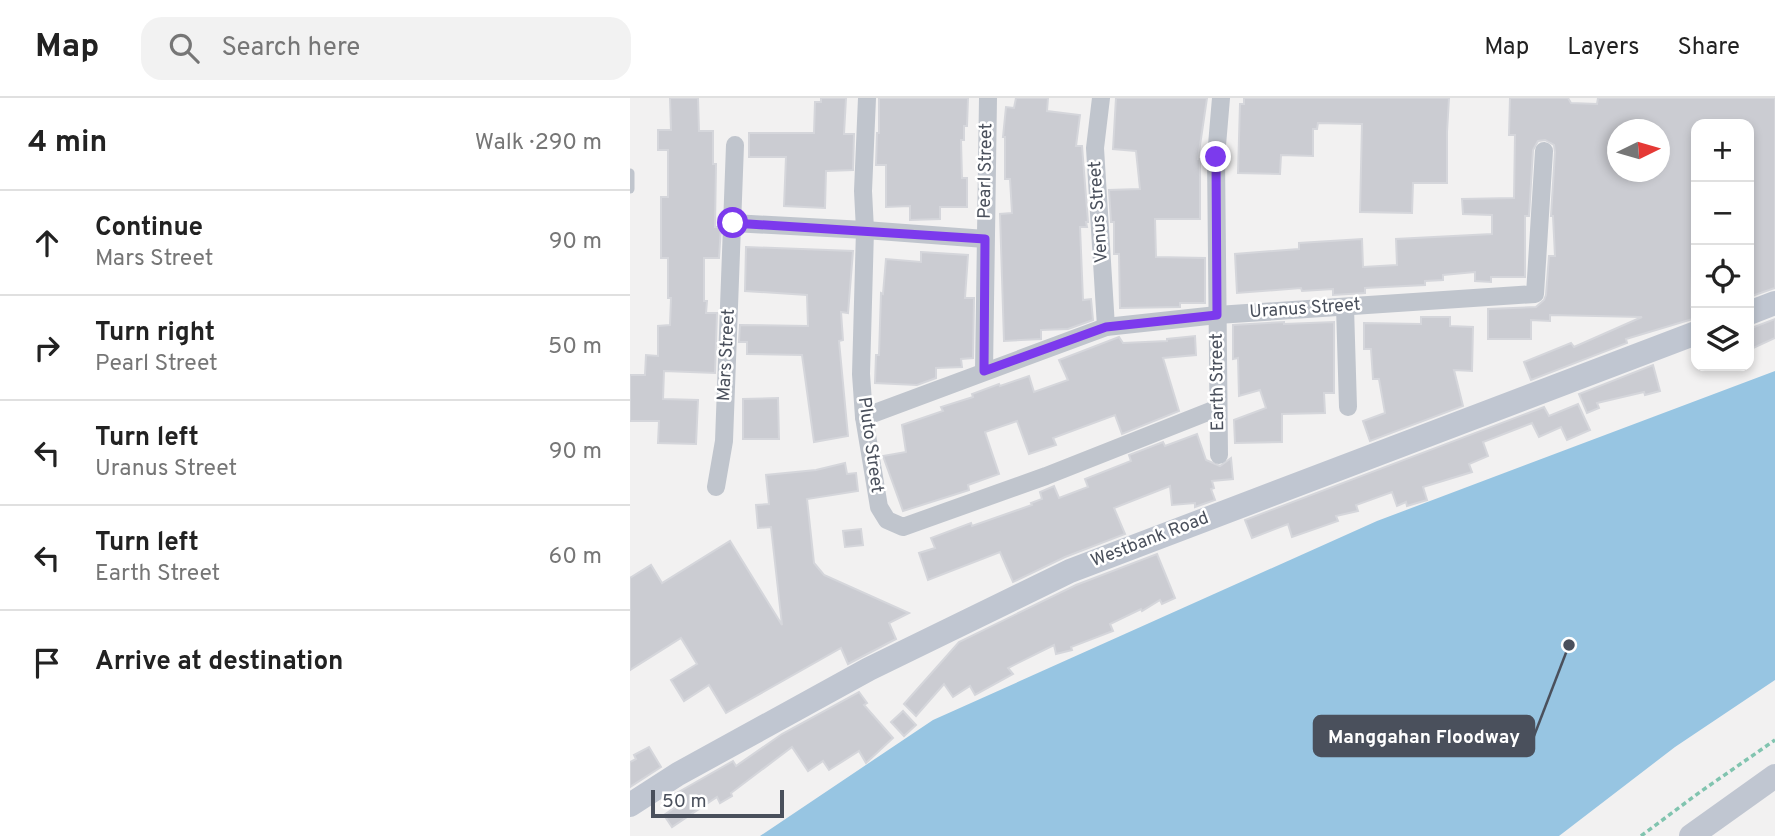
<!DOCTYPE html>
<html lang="en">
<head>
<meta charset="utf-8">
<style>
	:root { --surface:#fff; --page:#f2f2f2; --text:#222; --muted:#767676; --line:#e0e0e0 }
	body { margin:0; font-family:Overpass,sans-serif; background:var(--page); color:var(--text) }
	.controls { position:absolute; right:21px; top:21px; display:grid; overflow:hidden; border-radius:14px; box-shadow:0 4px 10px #0003 }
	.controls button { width:63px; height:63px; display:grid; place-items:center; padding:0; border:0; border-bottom:2px solid var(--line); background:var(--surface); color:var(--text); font:35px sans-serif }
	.compass { position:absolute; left:977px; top:21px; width:63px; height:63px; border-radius:50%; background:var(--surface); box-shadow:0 4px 10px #0003; rotate:85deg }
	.scale { position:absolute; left:21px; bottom:18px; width:133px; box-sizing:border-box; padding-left:7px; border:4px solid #4a505c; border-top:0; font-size:19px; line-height:24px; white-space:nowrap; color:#4a505c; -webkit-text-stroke:5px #fff; paint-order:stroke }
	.stop { position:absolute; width:21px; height:21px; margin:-16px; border:5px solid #7c3aed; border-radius:50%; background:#fff }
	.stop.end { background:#7c3aed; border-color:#fff; box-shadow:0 2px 7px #0008 }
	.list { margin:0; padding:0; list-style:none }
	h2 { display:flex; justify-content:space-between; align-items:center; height:91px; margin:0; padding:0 28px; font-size:30px }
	h2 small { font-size:23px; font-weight:400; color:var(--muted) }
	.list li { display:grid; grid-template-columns:46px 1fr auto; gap:21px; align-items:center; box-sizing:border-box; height:105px; padding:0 28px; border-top:2px solid var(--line) }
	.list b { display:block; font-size:26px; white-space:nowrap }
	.list p { margin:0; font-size:23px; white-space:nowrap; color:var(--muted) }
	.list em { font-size:23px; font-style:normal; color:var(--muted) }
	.icon { flex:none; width:38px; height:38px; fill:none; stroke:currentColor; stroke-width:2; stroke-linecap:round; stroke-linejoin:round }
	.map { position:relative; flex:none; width:1145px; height:738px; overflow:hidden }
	header { display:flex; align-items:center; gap:42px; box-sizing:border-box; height:98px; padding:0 35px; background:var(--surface); border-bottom:2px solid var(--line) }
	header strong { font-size:33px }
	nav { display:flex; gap:38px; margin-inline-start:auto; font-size:24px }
	.search { width:490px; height:63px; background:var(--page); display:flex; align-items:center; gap:18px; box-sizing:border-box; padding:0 24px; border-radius:21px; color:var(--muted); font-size:26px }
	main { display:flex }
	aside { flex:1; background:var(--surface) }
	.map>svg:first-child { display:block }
	.water { fill:#97c5e2 }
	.building { fill:#cbccd2; stroke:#d5d6db; stroke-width:2; fill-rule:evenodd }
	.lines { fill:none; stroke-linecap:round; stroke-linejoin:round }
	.path { stroke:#81c4af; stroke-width:3.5; stroke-dasharray:5 3.5; stroke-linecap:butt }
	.lane { stroke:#c0c5cd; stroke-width:9 }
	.street { stroke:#c0c5cd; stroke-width:18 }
	.secondary { stroke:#c0c6d1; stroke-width:24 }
	.route { stroke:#7c3aed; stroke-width:9 }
	.labels { text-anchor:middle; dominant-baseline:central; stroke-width:5; stroke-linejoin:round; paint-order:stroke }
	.street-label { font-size:18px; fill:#4a505c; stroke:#fff }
	.leader { fill:none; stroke:#4a505c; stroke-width:2.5 }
	.callout-dot { fill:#4a505c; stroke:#fff; stroke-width:2.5 }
	.callout { fill:#4a505c; stroke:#4a505c; stroke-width:2.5 }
	.callout-label { font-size:19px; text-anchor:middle; font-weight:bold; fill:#fff }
</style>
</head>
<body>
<header>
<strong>Map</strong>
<div class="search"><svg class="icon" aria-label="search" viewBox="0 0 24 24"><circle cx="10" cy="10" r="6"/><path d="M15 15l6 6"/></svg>Search here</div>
<nav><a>Map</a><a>Layers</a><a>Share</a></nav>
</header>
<main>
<aside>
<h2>4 min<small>Walk · 290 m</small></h2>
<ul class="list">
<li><svg class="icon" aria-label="ahead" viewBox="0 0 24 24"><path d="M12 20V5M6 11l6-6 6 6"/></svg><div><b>Continue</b><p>Mars Street</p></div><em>90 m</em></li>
<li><svg class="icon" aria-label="right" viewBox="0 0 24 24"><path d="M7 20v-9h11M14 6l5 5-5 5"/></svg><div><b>Turn right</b><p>Pearl Street</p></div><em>50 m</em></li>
<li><svg class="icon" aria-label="left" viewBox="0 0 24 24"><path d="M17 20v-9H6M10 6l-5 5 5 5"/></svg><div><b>Turn left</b><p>Uranus Street</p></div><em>90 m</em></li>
<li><svg class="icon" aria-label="left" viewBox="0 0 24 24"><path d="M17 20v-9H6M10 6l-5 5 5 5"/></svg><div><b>Turn left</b><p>Earth Street</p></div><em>60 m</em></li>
<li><svg class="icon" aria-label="arrive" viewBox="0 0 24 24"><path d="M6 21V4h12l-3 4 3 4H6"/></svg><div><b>Arrive at destination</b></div></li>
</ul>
</aside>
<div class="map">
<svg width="1145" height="738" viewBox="0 0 1145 738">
	<rect width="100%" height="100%" fill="#f2f1f1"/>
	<polygon class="water" points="1145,273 1145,582 1045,649 929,738 130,738 303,622 747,423"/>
	<g class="building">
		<polygon points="40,0 68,0 69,33 83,33 83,66 86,66 85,129 91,129 89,160 74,160 74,203 77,203 76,215 87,215 85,275 34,273 33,301 68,302 66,346 28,345 29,323 0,323 0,277 15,277 16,257 28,258 28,228 40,227 41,200 38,200 38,160 31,160 31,99 38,99 38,52 28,52 28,32 41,32"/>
		<polygon points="191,0 216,0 214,36 224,36 223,72 196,73 195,110 154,108 156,59 119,59 119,35 184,35 185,4 191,4"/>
		<polygon points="249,0 338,0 337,28 334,28 334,42 331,42 332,80 337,80 337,109 310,109 310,121 280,122 280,108 256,109 256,67 246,67 247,35 249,35"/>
		<polygon points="386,0 418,0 417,13 450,17 446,48 452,48 458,124 456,124 457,129 450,129 453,202 461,201 463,222 438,231 411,232 411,241 374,243 370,116 382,115 380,81 375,81 375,39 373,39 376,9 384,10"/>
		<polygon points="486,0 577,0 568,61 570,61 570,121 525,121 526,159 575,160 575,205 550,205 550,209 490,210 489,156 484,156 484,124 481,124 479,92 510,91 506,53 483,51"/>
		<polygon points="614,0 819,0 817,34 817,85 783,85 782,115 730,114 732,26 688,25 687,31 683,31 683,58 651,57 650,76 608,75 610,6 614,6"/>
		<path d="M880,0h58l3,5 26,1 1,-6h177v190l-26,9v-173h-53l-5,183 5,-1v12l-70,21 1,4 -96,37 -7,-18 47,-19 3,4 68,-30 -92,-2v6l-19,-1v19h-43v-30l48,-2 8,-7 2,-5 3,-39h6l-2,-40h-2l4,-64 -1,-7 -9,-5 -7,1 -5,9 -4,66h-4v61h-34v5l-16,-1v-9l-32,3v5l-18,1v4l-60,3v5l-32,2v-6l-31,2 -1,-3 -64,5 -2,-39 64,-5v-6l63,-4 1,28 34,-2 -1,-26 96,-5v-19l-29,-1 -1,-15 52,-1 1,-63h-6zM988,32h42v42h-42z"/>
		<polygon points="116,149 223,153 218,215 211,214 213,242 209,243 218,338 184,344 172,257 117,256 117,244 109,244 110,227 178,228 177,197 115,193"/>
		<polygon points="291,154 338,157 335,200 344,200 343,260 331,261 332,269 306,270 306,280 287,287 245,285 246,257 249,257 251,195 253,196 256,161 291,164"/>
		<polygon points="791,219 820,219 820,228 843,229 842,273 824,272 833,308 740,343 733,323 755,315 749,281 743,281 741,251 734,251 734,225 791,226"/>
		<polygon points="1145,221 1145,240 1119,252 1119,231"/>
		<polygon points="654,224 654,226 704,224 704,295 694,295 695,315 652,316 652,344 605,345 604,322 636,310 630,292 609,298 608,260 603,261 603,227"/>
		<polygon points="565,238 566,257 533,260 549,313 492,336 485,317 423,340 426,347 399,356 387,323 355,334 369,376 338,387 339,392 273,413 253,358 276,354 272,327 313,313 311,309 343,299 342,296 369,286 370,288 399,278 404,294 438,282 429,262 489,239 493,245 537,243 537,241"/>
		<polygon points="1023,267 1030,293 1015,297 1014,294 967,305 969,310 957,315 949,296"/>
		<polygon points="148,300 149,341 113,341 113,301"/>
		<polygon points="948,306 960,332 937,342 931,329 909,339 902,325 853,344 858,358 839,366 842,374 793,389 797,402 777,408 776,404 767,408 762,394 726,407 728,413 706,418 708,423 662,439 658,426 622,440 615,422 914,309 919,318"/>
		<polygon points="567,336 576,362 590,368 601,360 603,381 582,383 584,390 581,391 585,402 565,409 565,405 542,407 540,388 484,410 495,436 435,459 383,484 370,454 298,482 289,455 305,450 301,440 341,425 342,428 402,407 401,405 412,401 410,394 424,388 429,400 458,389 455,381 501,363 499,357 533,344 535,348"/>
		<polygon points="215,365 217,376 226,375 228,393 177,401 184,465 194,477 279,515 259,525 266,541 218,566 211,550 96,615 79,587 54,603 41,582 67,566 51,540 0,572 0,480 21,467 32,485 100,443 152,527 141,429 128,430 126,407 139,406 136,377 186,372"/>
		<polygon points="231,431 233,447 215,449 213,433"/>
		<polygon points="527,456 545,500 532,506 530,502 512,513 511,511 480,526 483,533 441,549 442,552 426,556 424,547 378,570 383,576 345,597 340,588 323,599 314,586 286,618 274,606 329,544 446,487"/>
		<polygon points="229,594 237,605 234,607 263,640 236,665 229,653 199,672 193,663 178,673 162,649 101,695 102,698 90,705 87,699 42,729 34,717 44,710 38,700 103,663 106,668 152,636"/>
		<polygon points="273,613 286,627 274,638 261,624"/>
		<polygon points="19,649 31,669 0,689 0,664 6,661 4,657"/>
	</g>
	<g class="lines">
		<polyline class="path" points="1011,738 1070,694 1145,642"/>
		<polyline class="lane" points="0,75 0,91"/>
		<g class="street">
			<polyline points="237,0 233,93 235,132 231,276 234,319 249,409 257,422 273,429 416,378 588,310"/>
			<polyline points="471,0 465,50 476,229"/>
			<polyline points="103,125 235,132 355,141"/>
			<polyline points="715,209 718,309"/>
			<polyline points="354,273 358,0"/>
			<polyline points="234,319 476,229 587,217 905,196 914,53"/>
			<polyline points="589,357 586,59 591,0"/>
			<polyline points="86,389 94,343 105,47"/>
		</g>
		<g class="secondary">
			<polyline points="1119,215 1145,205"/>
			<polyline points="0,707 48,676 239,571 440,473 1066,235"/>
			<polyline points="1061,738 1145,678"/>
		</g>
	</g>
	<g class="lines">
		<polyline class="route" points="103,125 355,141 354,273 476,229 587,217 586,59"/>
	</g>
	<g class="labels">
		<g class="street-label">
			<text transform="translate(356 73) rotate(-89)">Pearl Street</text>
			<text transform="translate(469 114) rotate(-94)">Venus Street</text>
			<text transform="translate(675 211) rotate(-4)">Uranus Street</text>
			<text transform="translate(97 257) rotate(-87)">Mars Street</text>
			<text transform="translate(588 284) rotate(-91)">Earth Street</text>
			<text transform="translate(240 347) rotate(82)">Pluto Street</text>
			<text transform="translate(520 442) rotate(-21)">Westbank Road</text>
		</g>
	</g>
	<path class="leader" d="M939 547L904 638"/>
	<circle class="callout-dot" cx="939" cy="547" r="7"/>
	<rect class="callout" x="684" y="618" width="220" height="40" rx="7"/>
	<g class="callout-label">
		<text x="794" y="645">Manggahan Floodway</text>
	</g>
</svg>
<div class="controls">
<button>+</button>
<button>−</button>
<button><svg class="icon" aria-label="locate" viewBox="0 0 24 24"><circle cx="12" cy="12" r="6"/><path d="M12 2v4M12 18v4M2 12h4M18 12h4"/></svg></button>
<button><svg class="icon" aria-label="layers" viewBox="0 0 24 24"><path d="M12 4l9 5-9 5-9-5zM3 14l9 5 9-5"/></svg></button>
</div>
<svg class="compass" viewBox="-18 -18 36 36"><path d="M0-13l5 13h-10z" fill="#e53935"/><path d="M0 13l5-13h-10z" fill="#767676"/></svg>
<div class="scale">50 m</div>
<div class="stop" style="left:103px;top:125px"></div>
<div class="stop end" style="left:586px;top:59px"></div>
</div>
</main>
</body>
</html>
